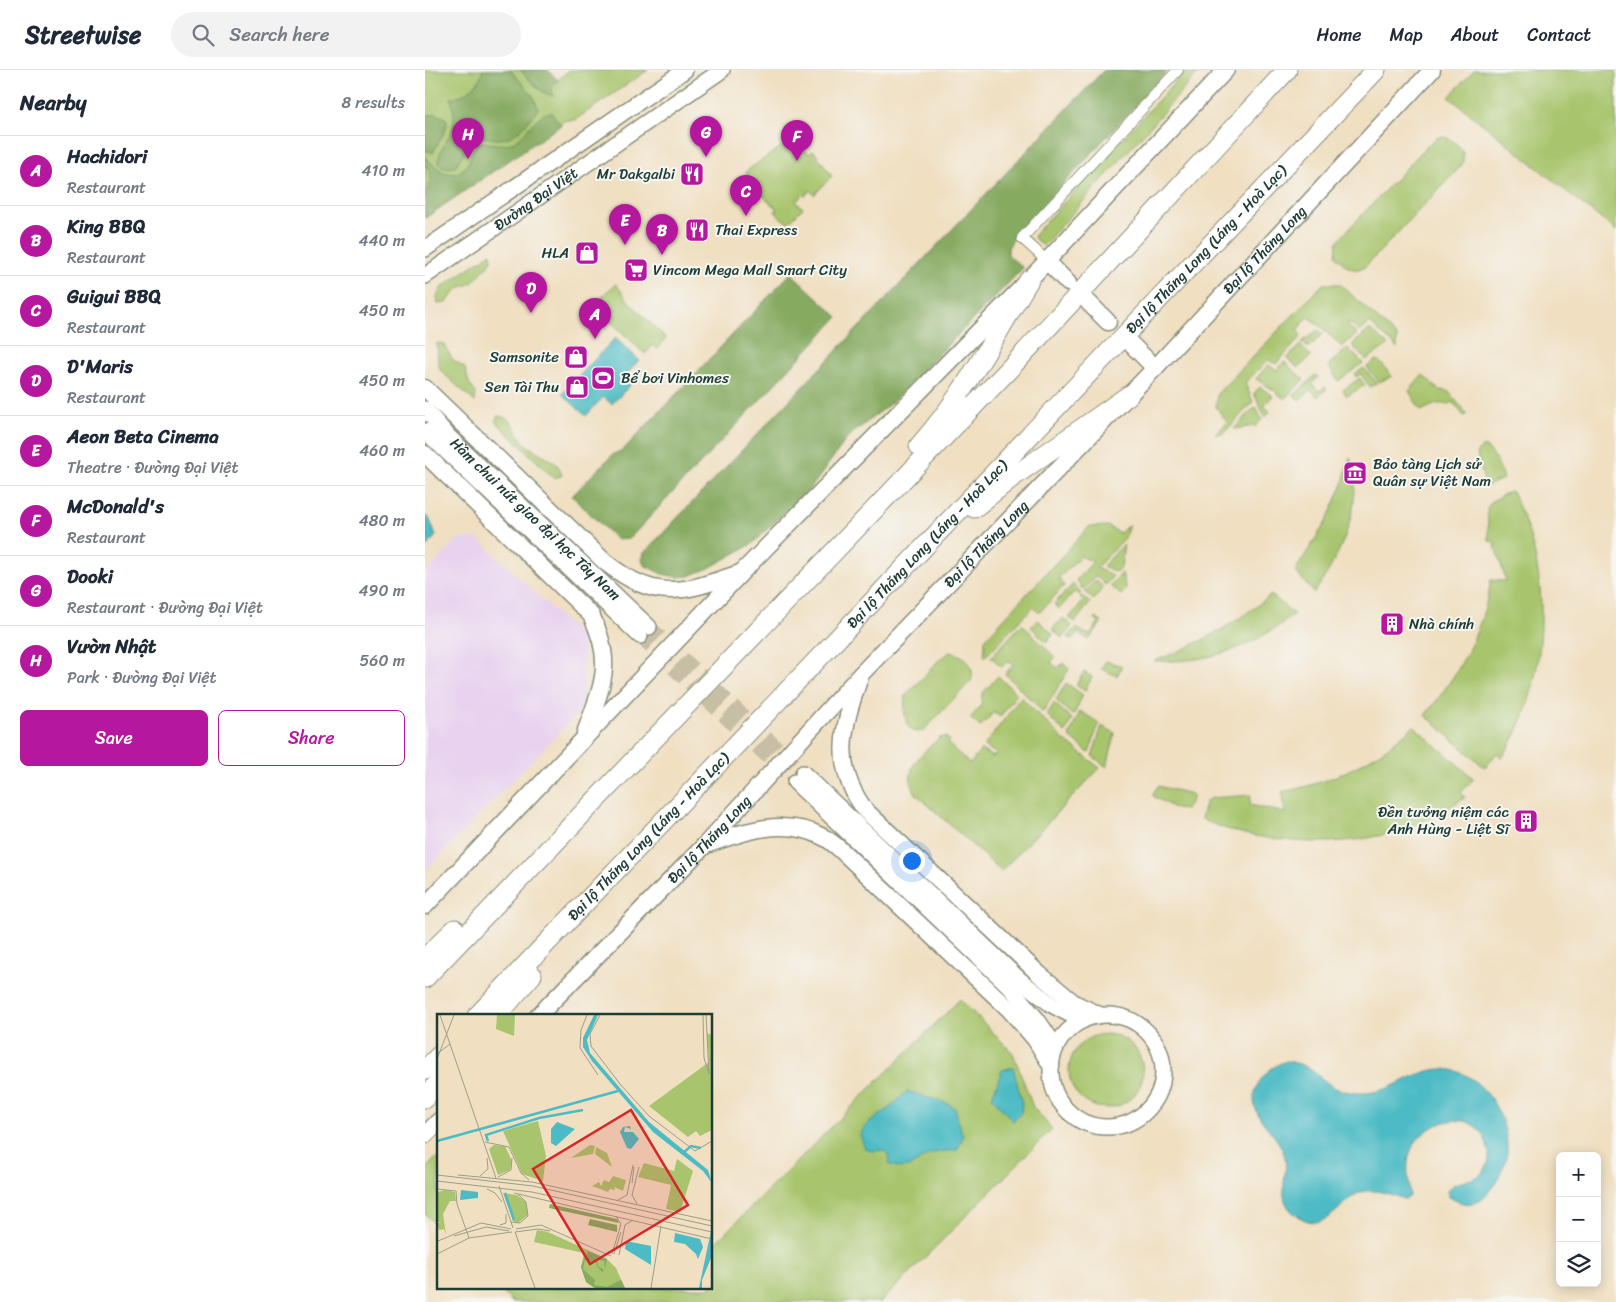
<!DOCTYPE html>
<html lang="en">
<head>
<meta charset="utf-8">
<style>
	:root { --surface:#fff; --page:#f2f2f3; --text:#1f2937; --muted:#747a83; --line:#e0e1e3; --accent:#b5179e }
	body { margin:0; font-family:Sriracha,sans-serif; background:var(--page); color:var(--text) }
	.controls { position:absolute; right:15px; bottom:15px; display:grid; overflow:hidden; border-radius:8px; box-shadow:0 2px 12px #0003 }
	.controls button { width:45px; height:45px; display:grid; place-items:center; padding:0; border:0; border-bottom:1px solid var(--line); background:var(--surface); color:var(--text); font:25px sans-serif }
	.you { position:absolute; left:486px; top:790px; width:18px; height:18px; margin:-12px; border:4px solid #fff; border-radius:50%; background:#1a73e8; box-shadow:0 0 0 8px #1a73e833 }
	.badge { display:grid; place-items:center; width:32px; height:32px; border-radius:50%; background:var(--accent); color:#fff; font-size:16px; font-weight:700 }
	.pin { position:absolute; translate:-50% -41px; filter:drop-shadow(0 1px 2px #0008) }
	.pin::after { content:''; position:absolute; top:26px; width:18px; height:15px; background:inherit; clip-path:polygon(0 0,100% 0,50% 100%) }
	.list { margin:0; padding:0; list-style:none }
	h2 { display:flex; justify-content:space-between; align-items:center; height:65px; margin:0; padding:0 20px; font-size:21px }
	h2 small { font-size:16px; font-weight:400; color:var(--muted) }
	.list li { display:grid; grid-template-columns:32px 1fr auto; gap:15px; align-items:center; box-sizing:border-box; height:70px; padding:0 20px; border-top:1px solid var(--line) }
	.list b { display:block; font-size:19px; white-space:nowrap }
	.list p { margin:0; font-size:16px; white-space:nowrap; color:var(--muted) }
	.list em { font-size:16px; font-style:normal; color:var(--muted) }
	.actions { display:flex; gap:10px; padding:15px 20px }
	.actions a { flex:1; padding:11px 0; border:1px solid var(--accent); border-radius:8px; text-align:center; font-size:18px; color:var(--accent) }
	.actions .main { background:var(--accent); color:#fff }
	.icon { flex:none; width:28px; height:28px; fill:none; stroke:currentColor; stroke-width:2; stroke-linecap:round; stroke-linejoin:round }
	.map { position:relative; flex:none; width:1191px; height:1232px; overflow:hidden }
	header { display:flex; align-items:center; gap:30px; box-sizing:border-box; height:70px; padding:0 25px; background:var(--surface); border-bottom:1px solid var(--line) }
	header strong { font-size:24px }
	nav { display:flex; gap:28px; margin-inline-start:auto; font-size:18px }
	.search { width:350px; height:45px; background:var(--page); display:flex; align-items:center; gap:12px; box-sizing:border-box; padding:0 18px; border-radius:28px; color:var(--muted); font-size:19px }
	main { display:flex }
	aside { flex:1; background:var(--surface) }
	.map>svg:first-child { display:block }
	.built { fill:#e8d2ef }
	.green { fill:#a8c56d; stroke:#648150 }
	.forest { fill:#86aa60; stroke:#52744a }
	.water { fill:#4dbbc5; stroke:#367c7c }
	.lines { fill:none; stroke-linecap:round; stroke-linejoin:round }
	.secondary-tunnel { stroke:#c6bfa5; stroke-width:15; stroke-dasharray:15 8; stroke-linecap:butt }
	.street-casing { stroke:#888e7a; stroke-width:12 }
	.secondary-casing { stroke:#888e7a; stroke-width:18 }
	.primary-casing { stroke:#888e7a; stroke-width:19 }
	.highway-casing { stroke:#888e7a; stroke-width:21 }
	.street { stroke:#fff; stroke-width:10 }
	.secondary { stroke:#fff; stroke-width:15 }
	.primary { stroke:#fff; stroke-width:16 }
	.highway { stroke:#fff; stroke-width:19 }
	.labels { text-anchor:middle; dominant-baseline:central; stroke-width:4; stroke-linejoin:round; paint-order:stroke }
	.poi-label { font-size:15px; fill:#1f3d34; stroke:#f6f6f2; text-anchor:end }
	.street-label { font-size:15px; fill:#1f3d34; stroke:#f6f6f2 }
	.inset-river { fill:none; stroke:#4dbbc5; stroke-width:2.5 }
	.inset-road { fill:none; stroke:#9c9e89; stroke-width:1 }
	.view { fill:#d62828; fill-opacity:0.15; stroke:#d62828; stroke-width:2.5 }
	.inset-edge { fill:none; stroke:#1f3d34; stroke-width:2.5 }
</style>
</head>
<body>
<header>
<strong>Streetwise</strong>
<div class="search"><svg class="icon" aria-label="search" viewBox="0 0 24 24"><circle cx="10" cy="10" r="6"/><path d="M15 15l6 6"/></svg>Search here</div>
<nav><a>Home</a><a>Map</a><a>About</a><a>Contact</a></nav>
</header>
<main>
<aside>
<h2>Nearby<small>8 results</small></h2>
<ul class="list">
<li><span class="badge">A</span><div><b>Hachidori</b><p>Restaurant</p></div><em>410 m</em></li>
<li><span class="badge">B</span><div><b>King BBQ</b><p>Restaurant</p></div><em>440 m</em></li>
<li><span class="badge">C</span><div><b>Guigui BBQ</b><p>Restaurant</p></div><em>450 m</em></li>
<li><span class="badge">D</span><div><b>D'Maris</b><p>Restaurant</p></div><em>450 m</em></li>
<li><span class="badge">E</span><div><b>Aeon Beta Cinema</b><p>Theatre · Đường Đại Việt</p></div><em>460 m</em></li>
<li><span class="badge">F</span><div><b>McDonald's</b><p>Restaurant</p></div><em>480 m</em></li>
<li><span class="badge">G</span><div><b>Dooki</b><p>Restaurant · Đường Đại Việt</p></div><em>490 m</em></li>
<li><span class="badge">H</span><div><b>Vườn Nhật</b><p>Park · Đường Đại Việt</p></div><em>560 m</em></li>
</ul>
<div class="actions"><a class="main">Save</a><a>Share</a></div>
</aside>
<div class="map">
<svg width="1191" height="1232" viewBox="0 0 1191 1232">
	<rect width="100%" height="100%" fill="#f6f6f2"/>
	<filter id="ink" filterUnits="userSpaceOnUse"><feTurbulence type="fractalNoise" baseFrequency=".02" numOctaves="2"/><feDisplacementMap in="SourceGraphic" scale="10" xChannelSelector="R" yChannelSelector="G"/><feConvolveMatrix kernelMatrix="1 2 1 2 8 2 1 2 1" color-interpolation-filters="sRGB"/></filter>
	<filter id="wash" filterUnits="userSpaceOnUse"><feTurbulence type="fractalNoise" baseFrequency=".0096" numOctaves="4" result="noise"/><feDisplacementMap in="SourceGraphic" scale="20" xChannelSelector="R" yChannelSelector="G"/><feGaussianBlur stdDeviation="1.12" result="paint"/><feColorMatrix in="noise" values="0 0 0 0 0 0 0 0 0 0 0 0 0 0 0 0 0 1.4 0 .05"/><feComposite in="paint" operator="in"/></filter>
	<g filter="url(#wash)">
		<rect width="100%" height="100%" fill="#f0dfc1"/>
		<polygon class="built" points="52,468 158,568 159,637 0,801 0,503 33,469"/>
		<g class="green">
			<polygon points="0,0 123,0 133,10 144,0 223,0 150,50 141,50 0,148"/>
			<polygon points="761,0 776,0 618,176 609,168 610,164"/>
			<polygon points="1049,0 1191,0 1191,161 1024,27"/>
			<path d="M1018,66l12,6 8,9v11l-2,4 -95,100c-13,8 -21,0 -30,-10l1,-13 5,-7 86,-91 8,-7z"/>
			<polygon points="366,70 370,75 375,72 383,84 389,81 407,106 389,125 385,120 380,126 378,124 371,132 378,138 363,153 359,149 358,150 350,142 352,139 334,122 320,102"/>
			<polygon points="66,183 67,191 47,213 32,219 21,233 13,234 12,226 17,217"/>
			<polygon points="191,214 204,232 241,268 233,279 228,275 220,284 184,250 172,233 180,223"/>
			<polygon points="898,214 915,214 972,267 972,278 945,253 935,262 925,253 923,256 932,264 917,277 894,255 883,247 872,260 876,267 851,294 843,290 820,313 828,332 800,362 790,365 802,352 791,337 792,324"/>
			<polygon points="945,259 963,275 941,290 927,275"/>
			<polygon points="893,260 898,264 883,278 877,272"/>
			<polygon points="12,273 19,274 27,289 40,298 44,313 51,323 50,332 16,301 13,292"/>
			<polygon points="875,275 886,286 873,298 862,289"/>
			<polygon points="923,278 938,293 913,311 903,295"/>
			<polygon points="951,290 954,291 967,306 954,312 942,297"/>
			<polygon points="859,292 879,310 859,329 849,320 831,309 843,295 852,300"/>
			<polygon points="939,298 952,313 945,317 936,304 931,307 929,304"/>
			<polygon points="891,305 893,307 887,314 894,321 900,317 902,319 892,327 886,320 874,330 869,325"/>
			<path d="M998,305l16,15 9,1 19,23 -3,2 -11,-14 -6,3c-9,-4 -17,2 -26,6l-12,-20z"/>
			<polygon points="935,308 940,315 922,326 918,320"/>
			<polygon points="835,317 848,326 839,335 845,342 840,347 829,323"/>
			<polygon points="830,337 837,349 831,356 809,359"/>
			<path d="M73,346c20,3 16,18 29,29 11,10 30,12 35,29l-1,2 -7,2 -59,-57z"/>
			<path d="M1058,376c11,5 17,21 20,33l-16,7 -2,-1 -8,-31 1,-3z"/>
			<path d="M925,387c16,44 -10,100 -36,136l-19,-22 31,-49 16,-36z"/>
			<path d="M1085,421l3,2c6,14 12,28 17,43 21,69 13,162 -28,222l-5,-5 -12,15 -60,-53c33,-40 58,-83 66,-135l15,1 -12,-39 -5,-1 -2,-33 5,-7z"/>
			<polygon points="704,454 700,468 671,498 688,506 680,515 671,506 658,520 651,510 668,492 656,486 634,508 639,516 614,543 608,537 560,587 559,586 560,569 664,457 682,456 695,463"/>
			<polygon points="699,474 696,497 691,502 678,496"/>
			<polygon points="697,503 701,519 696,525 685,516"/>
			<polygon points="671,510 678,518 668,530 660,522"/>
			<polygon points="648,514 656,523 654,525 650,521 634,539 629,534"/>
			<polygon points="657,525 665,533 650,552 644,548 659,531 655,527"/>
			<path d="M846,525l23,19c-43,35 -85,49 -140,47 44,-16 81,-37 117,-66z"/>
			<polygon points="638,548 647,556 637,568 627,559"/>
			<polygon points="671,548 677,552 664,570 653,563 647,570 643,567 651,558 664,565 674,552 670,550"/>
			<polygon points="613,550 628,564 621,572 606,557"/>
			<polygon points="597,554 630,587 626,593 633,598 638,593 644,599 618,642 580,604 588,595 583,591 577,597 566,587"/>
			<path d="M525,582c15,2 26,15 21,29l-47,49c-21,9 -20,-21 -19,-34l36,-38z"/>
			<polygon points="681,591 697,596 692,606 676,599"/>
			<polygon points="659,602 667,607 660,621 651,615"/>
			<polygon points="573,606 592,624 575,647 569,642 555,657 545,648 556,636 557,624"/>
			<polygon points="641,613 658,625 648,646 631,630"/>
			<path d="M596,627l44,44 35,27 -99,103 -85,-77c-15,-27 5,-38 23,-56l7,-1 3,3 -2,3 23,21 11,-14 12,7 3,-4 -12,-7z"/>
			<polygon points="629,633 647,649 640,663 622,645"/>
			<polygon points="655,641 674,653 664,683 644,666"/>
			<polygon points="677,656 690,663 682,697 667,686"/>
			<path d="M989,656l60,53 -13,13 4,5c-11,7 -21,14 -33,20 -56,29 -126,30 -187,17 -13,-3 -27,-8 -40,-13l-4,-3 5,-17 5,-3 40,-3 -1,10 35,8 -3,-21c52,-10 92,-31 132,-66z"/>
			<polygon points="733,716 767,724 768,727 761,740 751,739 728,726 728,723"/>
			<polygon points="535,929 588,983 608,1037 627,1059 456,1232 87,1232 74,1218 286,1218 286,1177"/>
			<circle cx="681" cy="1001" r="37"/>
			<polygon points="14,1085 14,1158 0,1144 0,1099"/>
		</g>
		<g class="forest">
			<path d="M58,0h27l24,27 4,12c-10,12 -20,29 -37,30 -10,1 -18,-4 -28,-1l-18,29 -10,1 -6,-4c-2,-12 9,-23 13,-34 4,-9 1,-22 -1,-32 16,-3 28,-12 32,-28z"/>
			<path d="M95,0h28l10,10 -7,8 3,8c-15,-3 -23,-15 -34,-26z"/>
			<polygon points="679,0 743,0 588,169 583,178 583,185 598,198 466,333 423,367 386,418 327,474 284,498 264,506 252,507 237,504 219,495 217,489 219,483"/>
			<path d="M126,42l10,13 -136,93v-25l3,-4 3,-14 -6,-11v-7c11,11 28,26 41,9 5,-6 7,-16 10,-23 13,-3 26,6 39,-2 14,-9 19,-26 36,-29z"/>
			<polygon points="10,44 19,47 22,50 21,59 8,83 0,80 0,46"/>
			<polygon points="366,203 413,247 204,469 192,470 147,426 187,385 199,379"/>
		</g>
		<g class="water">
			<polygon points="190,268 214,290 201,305 208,312 187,334 178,327 161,346 137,324"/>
			<polygon points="0,446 4,448 11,466 0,478"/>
			<path d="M861,991c24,3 28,13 46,25 9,6 23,7 33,7 33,-1 57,-32 91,-22 13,4 25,14 33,25 12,17 19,35 18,57 -1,7 -4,15 -7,21 -10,25 -28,39 -52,22l-1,-6c10,-12 30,-6 39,-22 4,-8 4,-14 1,-22 -10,-44 -70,-25 -78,11 -3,12 0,27 1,39l-4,3c-5,0 -9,-3 -14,-4 -8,-3 -19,-5 -27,-4 -21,3 -35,42 -62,28 -35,-17 -10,-46 -20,-68 -9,-22 -40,-39 -25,-66 7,-13 15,-19 28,-24z"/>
			<polygon points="588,997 597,1033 596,1043 588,1051 567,1027 577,1000"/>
			<path d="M482,1021l42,13 6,4 8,29 -6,13c-9,1 -20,1 -28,5 -17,9 -20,18 -40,9 2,-6 -1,-10 -6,-14l-10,1 -8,-2 -5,-14 5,-9 26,-19z"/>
		</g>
	</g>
	<g filter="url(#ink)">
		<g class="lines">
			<g class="secondary-tunnel">
				<polyline points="224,557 378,703"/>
				<polyline points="215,566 370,712"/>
			</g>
			<g class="street-casing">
				<polyline id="street" points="622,191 597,168 753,0"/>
			</g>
			<g class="secondary-casing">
				<g id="secondary">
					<polyline points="0,179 260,0"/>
					<path id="s1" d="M0,206l297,-206"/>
					<path id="s2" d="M0,339l24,28 200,190"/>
					<polyline points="0,361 215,566"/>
					<polyline points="378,703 595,910 627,935 657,951"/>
					<polyline points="370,712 583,915 612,949 631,977"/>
					<circle cx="682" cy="1001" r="56"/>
				</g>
			</g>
			<g class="primary-casing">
				<g id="primary">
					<polyline points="622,191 643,213"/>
					<polyline points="663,232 683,252"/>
					<polyline points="701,269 730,298"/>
					<path d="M0,318l180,174c51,40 77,31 135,11"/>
					<path d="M0,384l166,161c24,48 11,71 -6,118"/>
					<path d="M434,610c-17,49 -27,87 7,131l173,163 35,29 25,12"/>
					<path d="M281,775c38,-14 79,-28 117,-8 7,3 13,9 19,14l167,158 26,30 16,26"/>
					<polyline points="0,836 317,502 604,210 801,0"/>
					<path id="s3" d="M113,946l166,-170 158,-173 293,-305 277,-298"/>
					<polyline points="0,1065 14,1051"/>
				</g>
			</g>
			<g class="highway-casing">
				<g id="highway">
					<path d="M494,376c44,-49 76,-110 110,-166"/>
					<polyline points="549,438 585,409 704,325"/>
					<polyline points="0,888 30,859"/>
					<polyline points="0,908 589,294 862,0"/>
					<path id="s4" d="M52,946l361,-378 538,-568"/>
					<polyline points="72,946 107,905"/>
					<polyline points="0,1000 14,986"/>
					<polyline points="0,1028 14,1012"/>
				</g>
			</g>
			<use href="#street" class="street"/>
			<use href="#secondary" class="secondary"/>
			<use href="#primary" class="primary"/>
			<use href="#highway" class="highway"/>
		</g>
	</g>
	<defs>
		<g id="restaurant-square" transform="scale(1.25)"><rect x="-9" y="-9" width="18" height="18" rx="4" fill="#b5179e" stroke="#f6f6f2"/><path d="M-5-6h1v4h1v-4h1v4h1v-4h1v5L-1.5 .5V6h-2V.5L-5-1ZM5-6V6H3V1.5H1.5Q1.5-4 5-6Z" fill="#fff"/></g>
		<g id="shop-square" transform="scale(1.25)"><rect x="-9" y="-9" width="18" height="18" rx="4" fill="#b5179e" stroke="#f6f6f2"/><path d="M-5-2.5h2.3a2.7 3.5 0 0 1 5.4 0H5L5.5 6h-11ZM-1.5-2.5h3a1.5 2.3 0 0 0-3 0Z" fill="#fff"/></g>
		<g id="supermarket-square" transform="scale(1.25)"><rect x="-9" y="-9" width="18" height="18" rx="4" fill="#b5179e" stroke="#f6f6f2"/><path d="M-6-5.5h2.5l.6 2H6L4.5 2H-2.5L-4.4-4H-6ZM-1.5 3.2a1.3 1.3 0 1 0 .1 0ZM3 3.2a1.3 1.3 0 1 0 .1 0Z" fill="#fff"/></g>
		<g id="stadium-square" transform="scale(1.25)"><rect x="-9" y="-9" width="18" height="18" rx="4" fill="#b5179e" stroke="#f6f6f2"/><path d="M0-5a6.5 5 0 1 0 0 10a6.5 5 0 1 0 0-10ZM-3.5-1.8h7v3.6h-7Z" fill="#fff"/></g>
		<g id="museum-square" transform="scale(1.25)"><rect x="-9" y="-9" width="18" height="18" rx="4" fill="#b5179e" stroke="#f6f6f2"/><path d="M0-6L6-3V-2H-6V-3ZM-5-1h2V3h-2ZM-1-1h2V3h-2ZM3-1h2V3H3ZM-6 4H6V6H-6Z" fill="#fff"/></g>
		<g id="building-square" transform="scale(1.25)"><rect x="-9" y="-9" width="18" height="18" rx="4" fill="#b5179e" stroke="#f6f6f2"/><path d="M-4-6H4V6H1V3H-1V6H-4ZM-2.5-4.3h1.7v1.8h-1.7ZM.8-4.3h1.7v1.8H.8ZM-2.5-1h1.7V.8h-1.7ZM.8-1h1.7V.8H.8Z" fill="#fff"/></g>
	</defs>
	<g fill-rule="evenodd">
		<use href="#restaurant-square" x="267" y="104"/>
		<use href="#restaurant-square" x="272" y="160"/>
		<use href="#shop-square" x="162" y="183"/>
		<use href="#supermarket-square" x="211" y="200"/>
		<use href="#shop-square" x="151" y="287"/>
		<use href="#stadium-square" x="178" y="308"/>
		<use href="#shop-square" x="152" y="317"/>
		<use href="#museum-square" x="930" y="403"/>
		<use href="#building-square" x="967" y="554"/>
		<use href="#building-square" x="1101" y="751"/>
	</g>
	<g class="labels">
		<g class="poi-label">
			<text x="250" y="104">Mr Dakgalbi</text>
			<text x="290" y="160" text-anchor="start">Thai Express</text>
			<text x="144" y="183">HLA</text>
			<text x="228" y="200" text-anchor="start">Vincom Mega Mall Smart City</text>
			<text x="134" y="287">Samsonite</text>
			<text x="196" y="308" text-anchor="start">Bể bơi Vinhomes</text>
			<text x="134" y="317">Sen Tài Thu</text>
			<text x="948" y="394" text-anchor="start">Bảo tàng Lịch sử<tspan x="948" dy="17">Quân sự Việt Nam</tspan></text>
			<text x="984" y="554" text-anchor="start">Nhà chính</text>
			<text x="1084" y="742">Đền tưởng niệm các<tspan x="1084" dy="17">Anh Hùng - Liệt Sĩ</tspan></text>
		</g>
		<g class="street-label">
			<text stroke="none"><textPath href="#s1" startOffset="135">Đường Đại Việt</textPath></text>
			<text stroke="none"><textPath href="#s4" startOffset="1058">Đại lộ Thăng Long (Láng - Hoà Lạc)</textPath></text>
			<text stroke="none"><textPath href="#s3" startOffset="1056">Đại lộ Thăng Long</textPath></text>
			<text stroke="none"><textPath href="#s2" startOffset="156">Hầm chui nút giao đại học Tây Nam</textPath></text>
			<text stroke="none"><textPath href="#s4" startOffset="652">Đại lộ Thăng Long (Láng - Hoà Lạc)</textPath></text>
			<text stroke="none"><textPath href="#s3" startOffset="651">Đại lộ Thăng Long</textPath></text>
			<text stroke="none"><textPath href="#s4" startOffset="248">Đại lộ Thăng Long (Láng - Hoà Lạc)</textPath></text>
			<text stroke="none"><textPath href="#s3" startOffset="246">Đại lộ Thăng Long</textPath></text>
		</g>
	</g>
	<g transform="translate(12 944)">
		<rect width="275" height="275" fill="#f0dfc1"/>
		<path d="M60,1h18l-1,21 -18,-7zM270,19l5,2v95l-12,6 -4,-5 -8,6 -39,-31 60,-44zM101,107l8,35 -3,25 -21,-7 -19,-43zM57,131l11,1 7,15 -2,9 -12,5 -9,-26zM153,131l5,1 -2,8 -22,4zM159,133l11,6 5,14 -17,-13zM240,145l16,12 -13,41 -14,-3 5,-24 -33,-8 6,-14 30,8zM176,162l13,4 -3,11 -9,-4 1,3 -5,-1 -2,3 -16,-6 7,-4 2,4 3,-6 5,2zM8,176l10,2 1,9h-6l-7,13 3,21 -2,-6 -5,1 -2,-7 5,-1h-5l1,-30zM66,179l14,2 9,7 2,13 -10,8 -5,-2zM100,216l11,2 59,27 9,9 9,20h-30l-9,-6 -5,-15 3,-14 -50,-11z" fill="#a8c56d"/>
		<path d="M113,190l67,15 2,4 -70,-15zM153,205l27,6v7l-29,-7zM151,237l19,8 -2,10 -1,-8 -7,-1 1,6 6,4 -2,2 -5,-6 -1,-4 -12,-2zM149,239l-3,16 12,11 -1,5 13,2 14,-7 4,8h-30l-9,-6 -5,-15z" fill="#86aa60"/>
		<path d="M157,1h4l-11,25 3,13 59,69 59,48 4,13 -9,-12 -50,-39 -61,-71 -9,-14v-9zM120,108l18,7 -19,17 -5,-3v-14zM193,112l1,3 -6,-2 -1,5h9l6,7 -8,10 -4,-1 -7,-16 3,-5zM24,176l17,2v6l-18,2zM275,212l-1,32 -9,22v8h-3zM238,219l25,6 3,8 -5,12 -2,-5 -11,-10 -11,-2zM189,227l25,5v19l-26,-16z" fill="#4dbbc5"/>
		<path class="inset-river" d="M0,127l181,-50M51,127l-2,-6 53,-17 44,-8M246,139l8,-7 10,2M68,179l9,27"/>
		<path class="inset-road" d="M3,1l56,163M150,1l-6,15 -1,18 18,27M163,1l-10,19 1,12 29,38 29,32 46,35 17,-10M266,1l1,43 5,16M269,1l3,59M0,40l13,-10M0,45l17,-44M48,128l24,5 12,26 8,7M0,161l96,11 179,40M21,161l74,7 180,39M43,162l8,-7 -1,-11M61,163l13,-7 1,-12M0,167l95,11 180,40M195,169l2,-16M62,172l14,42M0,175l19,2 1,13 12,34M50,175l8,4 7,9M77,179l198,46M181,186l9,-5 6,-30M200,190l-5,-9 7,-28M74,208l9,1 8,-7 -2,-14 -8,-8M63,211l6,-2v-9M79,215l25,-4 70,31M78,218l23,-3 12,2M78,218l20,56M17,222l32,-9 23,4M1,227l43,-18 30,6M0,240l32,-16 43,-6M175,240l9,-30 -5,-8M177,240l7,-22M182,241l6,-30 8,-5M214,274l10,-62"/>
		<path class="view" d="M194,96l57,95 -98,59 -57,-95z"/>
		<rect width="275" height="275" class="inset-edge"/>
	</g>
</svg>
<div class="controls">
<button>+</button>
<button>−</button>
<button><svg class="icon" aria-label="layers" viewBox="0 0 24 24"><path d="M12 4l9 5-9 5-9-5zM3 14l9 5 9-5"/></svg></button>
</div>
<div class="you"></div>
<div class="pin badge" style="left:170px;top:269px">A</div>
<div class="pin badge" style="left:237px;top:185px">B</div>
<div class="pin badge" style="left:321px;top:146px">C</div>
<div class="pin badge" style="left:106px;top:243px">D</div>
<div class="pin badge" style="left:200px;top:175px">E</div>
<div class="pin badge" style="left:372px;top:91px">F</div>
<div class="pin badge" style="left:281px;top:87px">G</div>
<div class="pin badge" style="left:43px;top:89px">H</div>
</div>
</main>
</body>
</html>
